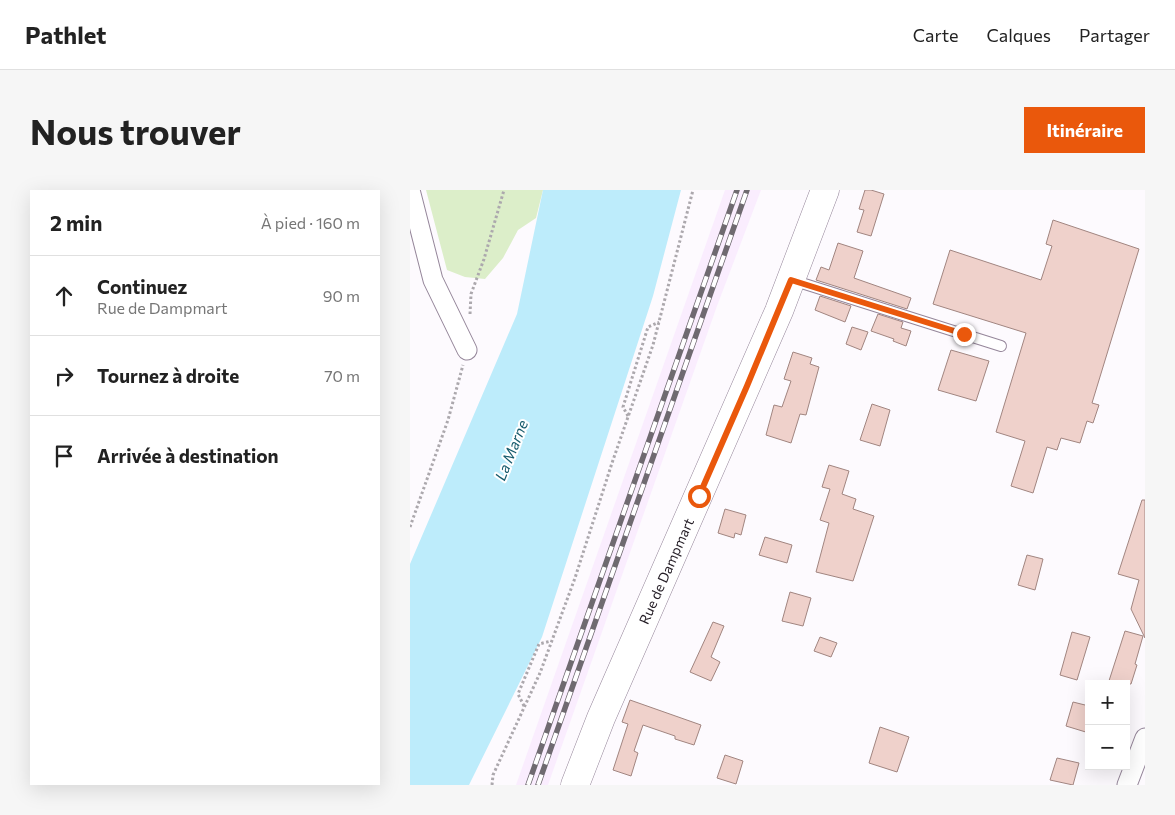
<!DOCTYPE html>
<html lang="fr">
<head>
<meta charset="utf-8">
<style>
	:root { --surface:#fff; --page:#f6f6f6; --text:#222; --muted:#767676; --line:#e0e0e0; --accent:#ea580c }
	body { margin:0; font-family:Commissioner,sans-serif; background:var(--page); color:var(--text) }
	.controls { position:absolute; right:15px; bottom:15px; display:grid; overflow:hidden; border-radius:0px; box-shadow:0 5px 20px #0002 }
	.controls button { width:45px; height:45px; display:grid; place-items:center; padding:0; border:0; border-bottom:1px solid var(--line); background:var(--surface); color:var(--text); font:25px sans-serif }
	.stop { position:absolute; width:15px; height:15px; margin:-11px; border:4px solid #ea580c; border-radius:50%; background:#fff }
	.stop.end { background:#ea580c; border-color:#fff; box-shadow:0 1px 5px #0008 }
	.list { margin:0; padding:0; list-style:none }
	h2 { display:flex; justify-content:space-between; align-items:center; height:65px; margin:0; padding:0 20px; font-size:21px }
	h2 small { font-size:16px; font-weight:400; color:var(--muted) }
	.list li { display:grid; grid-template-columns:32px 1fr auto; gap:15px; align-items:center; box-sizing:border-box; height:80px; padding:0 20px; border-top:1px solid var(--line) }
	.list b { display:block; font-size:19px; white-space:nowrap }
	.list p { margin:0; font-size:16px; white-space:nowrap; color:var(--muted) }
	.list em { font-size:16px; font-style:normal; color:var(--muted) }
	.icon { flex:none; width:28px; height:28px; fill:none; stroke:currentColor; stroke-width:2; stroke-linecap:round; stroke-linejoin:round }
	.map { position:relative; flex:none; width:735px; height:595px; overflow:hidden; border-radius:0px }
	header { display:flex; align-items:center; gap:30px; box-sizing:border-box; height:70px; padding:0 25px; background:var(--surface); border-bottom:1px solid var(--line) }
	header strong { font-size:24px }
	nav { display:flex; gap:28px; margin-inline-start:auto; font-size:18px }
	.intro { display:flex; align-items:center; justify-content:space-between; box-sizing:border-box; height:120px; padding:0 30px }
	h1 { margin:0; font-size:35px }
	.button { padding:12px 22px; border-radius:0px; background:var(--accent); color:#fff; font-size:18px; font-weight:700 }
	main { display:flex; gap:30px; padding:0 30px }
	aside { flex:1; background:var(--surface); border-radius:0px; box-shadow:0 5px 20px #0002 }
	.map>svg:first-child { display:block }
	.built { fill:#faedfe }
	.green { fill:#dceec9 }
	.water { fill:#bdecfb }
	.building { fill:#efd1cb; stroke:#a18580 }
	.lines { fill:none; stroke-linecap:round; stroke-linejoin:round }
	.lane-casing { stroke:#95869a; stroke-width:12 }
	.street-casing { stroke:#95869a; stroke-width:21 }
	.secondary-casing { stroke:#95869a; stroke-width:29 }
	.path { stroke:#aca8ad; stroke-width:3; stroke-dasharray:2.5 2.5; stroke-linecap:butt }
	.lane { stroke:#fff; stroke-width:10 }
	.street { stroke:#fff; stroke-width:19 }
	.secondary { stroke:#fff; stroke-width:28 }
	.rail-casing { stroke:#6f6a70; stroke-width:5.5 }
	.rail { stroke:#fff; stroke-width:4; stroke-dasharray:11; stroke-linecap:butt }
	.route { stroke:#ea580c; stroke-width:6 }
	.labels { text-anchor:middle; dominant-baseline:central; stroke-width:4; stroke-linejoin:round; paint-order:stroke }
	.street-label { font-size:14px; fill:#272028; stroke:#fff }
	.water-label { font-size:15px; font-style:italic; fill:#165a6b; stroke:#fff }
</style>
</head>
<body>
<header>
<strong>Pathlet</strong>
<nav><a>Carte</a><a>Calques</a><a>Partager</a></nav>
</header>
<div class="intro"><h1>Nous trouver</h1><a class="button">Itinéraire</a></div>
<main>
<aside>
<h2>2 min<small>À pied · 160 m</small></h2>
<ul class="list">
<li><svg class="icon" aria-label="ahead" viewBox="0 0 24 24"><path d="M12 20V5M6 11l6-6 6 6"/></svg><div><b>Continuez</b><p>Rue de Dampmart</p></div><em>90 m</em></li>
<li><svg class="icon" aria-label="right" viewBox="0 0 24 24"><path d="M7 20v-9h11M14 6l5 5-5 5"/></svg><div><b>Tournez à droite</b></div><em>70 m</em></li>
<li><svg class="icon" aria-label="arrive" viewBox="0 0 24 24"><path d="M6 21V4h12l-3 4 3 4H6"/></svg><div><b>Arrivée à destination</b></div></li>
</ul>
</aside>
<div class="map">
<svg width="735" height="595" viewBox="0 0 735 595">
	<rect width="100%" height="100%" fill="#fdfafe"/>
	<polygon class="built" points="315,0 351,0 307,116 138,595 106,595"/>
	<polygon class="green" points="16,0 133,0 126,28 108,40 93,68 75,89 55,87 37,80"/>
	<polygon class="water" points="133,0 271,0 243,106 132,447 59,595 0,595 0,374 107,124"/>
	<g class="building">
		<polygon points="455,0 461,0 474,4 461,46 447,42 454,20 449,19"/>
		<polygon points="643,30 729,59 682,213 689,215 683,233 677,231 670,253 651,248 647,260 637,257 623,303 601,296 615,251 586,242 616,143 523,114 540,60 631,90 642,56 636,54"/>
		<polygon points="428,53 453,61 444,88 501,108 497,119 406,90 411,77 419,80"/>
		<polygon points="410,106 441,116 435,132 405,120"/>
		<polygon points="468,124 493,132 491,138 501,141 496,156 483,151 484,149 461,141"/>
		<polygon points="442,137 458,142 451,160 436,154"/>
		<polygon points="541,160 579,171 566,211 528,200"/>
		<polygon points="383,162 402,168 400,174 409,177 396,225 390,224 381,253 356,245 364,215 372,217 381,191 374,189"/>
		<polygon points="462,214 480,220 470,256 450,250"/>
		<polygon points="419,275 439,281 432,304 446,309 443,319 464,326 443,391 406,382 419,333 410,330 420,299 412,297"/>
		<polygon points="732,310 735,310 735,448 721,419 729,390 708,384"/>
		<polygon points="315,319 336,325 331,345 325,343 324,348 308,343"/>
		<polygon points="355,347 382,355 377,373 349,365"/>
		<polygon points="617,365 633,369 625,400 608,395"/>
		<polygon points="380,402 401,408 393,436 372,431"/>
		<polygon points="303,432 314,436 301,467 310,472 301,491 280,482"/>
		<polygon points="715,441 733,446 725,474 727,475 721,494 698,494"/>
		<polygon points="662,442 680,447 667,490 650,485"/>
		<polygon points="410,447 427,453 421,467 404,461"/>
		<polygon points="220,510 291,535 284,555 265,549 265,546 233,535 224,561 228,563 221,586 203,580 218,534 212,532"/>
		<polygon points="663,512 679,516 679,543 656,536"/>
		<polygon points="470,537 499,547 487,582 459,573"/>
		<polygon points="315,565 333,571 326,594 307,588"/>
		<polygon points="647,568 669,573 663,595 640,590"/>
	</g>
	<g class="lines">
		<g class="lane-casing">
			<polyline id="lane" points="382,90 591,156"/>
		</g>
		<g class="street-casing">
			<g id="street">
				<polyline points="0,0 23,90 57,160"/>
				<polyline points="717,595 735,548"/>
			</g>
		</g>
		<g class="secondary-casing">
			<polyline id="secondary" points="165,595 191,528 369,121 415,0"/>
		</g>
		<g class="path">
			<polyline points="60,124 61,104 74,69 94,0"/>
			<polyline points="218,226 213,217 238,137 249,132"/>
			<polyline points="0,337 38,230 53,175"/>
			<polyline points="114,516 108,504 129,454 141,451"/>
			<polyline points="82,595 83,585 130,483 165,388 202,273 243,155 283,0"/>
		</g>
		<use href="#lane" class="lane"/>
		<use href="#street" class="street"/>
		<use href="#secondary" class="secondary"/>
		<g class="rail-casing">
			<g id="rail">
				<polyline points="118,595 327,0"/>
				<polyline points="128,595 337,0"/>
			</g>
		</g>
		<use href="#rail" class="rail"/>
	</g>
	<g class="lines">
		<polyline class="route" points="289,306 337,196 381,90 554,144"/>
	</g>
	<g class="labels">
		<g class="street-label">
			<text transform="translate(256 381) rotate(-66)">Rue de Dampmart</text>
		</g>
		<g class="water-label">
			<text transform="translate(101 260) rotate(-68)">La Marne</text>
		</g>
	</g>
</svg>
<div class="controls">
<button>+</button>
<button>−</button>
</div>
<div class="stop" style="left:289px;top:306px"></div>
<div class="stop end" style="left:554px;top:144px"></div>
</div>
</main>
</body>
</html>
